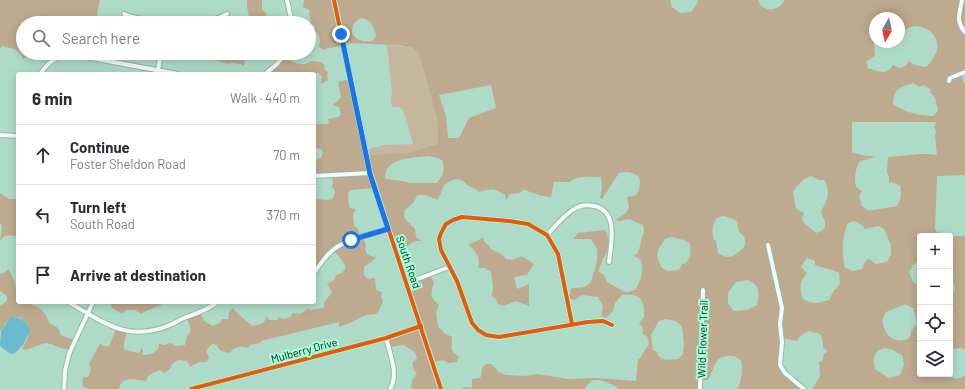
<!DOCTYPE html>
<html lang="en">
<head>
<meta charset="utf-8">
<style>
	:root { --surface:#fff; --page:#f7f7f7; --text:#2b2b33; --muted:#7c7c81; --line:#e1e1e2 }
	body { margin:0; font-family:Barlow,sans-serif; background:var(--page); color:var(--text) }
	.controls { position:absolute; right:12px; bottom:12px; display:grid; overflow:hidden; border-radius:4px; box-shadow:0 2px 10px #0003 }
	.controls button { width:36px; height:36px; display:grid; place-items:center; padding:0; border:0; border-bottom:1px solid var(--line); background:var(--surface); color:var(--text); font:20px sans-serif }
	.compass { position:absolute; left:869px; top:12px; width:36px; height:36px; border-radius:50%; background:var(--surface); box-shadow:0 2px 10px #0003; rotate:189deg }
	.stop { position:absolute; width:12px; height:12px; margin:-9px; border:3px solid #1a73e8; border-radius:50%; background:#fff }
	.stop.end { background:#1a73e8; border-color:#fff; box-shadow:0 1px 4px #0008 }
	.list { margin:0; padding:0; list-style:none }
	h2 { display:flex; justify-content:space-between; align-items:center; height:52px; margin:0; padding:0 16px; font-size:17px }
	h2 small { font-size:13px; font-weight:400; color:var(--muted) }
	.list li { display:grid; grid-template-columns:26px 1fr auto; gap:12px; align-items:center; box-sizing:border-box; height:60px; padding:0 16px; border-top:1px solid var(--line) }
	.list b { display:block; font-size:15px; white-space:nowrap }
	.list p { margin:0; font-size:13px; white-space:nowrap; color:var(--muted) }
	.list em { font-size:13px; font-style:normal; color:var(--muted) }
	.icon { flex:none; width:22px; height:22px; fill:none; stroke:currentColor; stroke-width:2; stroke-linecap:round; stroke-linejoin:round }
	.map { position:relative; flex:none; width:965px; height:389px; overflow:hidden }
	.search { position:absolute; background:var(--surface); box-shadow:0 2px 10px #0003; left:16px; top:16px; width:300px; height:44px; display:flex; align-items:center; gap:10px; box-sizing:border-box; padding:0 14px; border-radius:22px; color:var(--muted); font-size:15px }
	.panel { position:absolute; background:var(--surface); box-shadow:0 2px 10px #0003; left:16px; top:72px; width:300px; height:232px; border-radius:4px }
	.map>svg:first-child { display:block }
	.green { fill:#c6b69d }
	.forest { fill:#beaa8f; fill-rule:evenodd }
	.water { fill:#6abacd }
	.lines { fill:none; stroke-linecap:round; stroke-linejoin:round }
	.minor-casing { stroke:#93b8a9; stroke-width:6 }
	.minor { stroke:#f3faf7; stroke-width:4 }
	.cycleway-casing { stroke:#a7fdd8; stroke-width:6 }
	.cycleway { stroke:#e8590c; stroke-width:4 }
	.route { stroke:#1a73e8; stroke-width:5 }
	.labels { text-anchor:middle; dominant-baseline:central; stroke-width:4; stroke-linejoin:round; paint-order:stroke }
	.street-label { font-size:11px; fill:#02271b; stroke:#a7fdd8 }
</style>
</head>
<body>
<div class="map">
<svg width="965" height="389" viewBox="0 0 965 389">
	<rect width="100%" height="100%" fill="#aedbc8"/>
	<polygon class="green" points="387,45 413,48 419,54 437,119 438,144 407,153 367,155 365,150 385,145 413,144 403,109 398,107 392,107 391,98 392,91"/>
	<g class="forest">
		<path d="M0,0h100c-1,4 -4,14 -2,18 2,2 4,3 5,5h-80v30h4l-1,4 -3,2c-4,-11 -11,-10 -21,-13l-2,3z"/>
		<path d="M247,0h15v10l4,3 2,10h-19c1,-8 -3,-15 -2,-23z"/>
		<path d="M304,0h366l2,7 8,6 11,-1 6,-8 1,-4h60c5,14 21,11 27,0h180v74l-4,2 4,9v90l-28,1 -2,53 4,6 3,1h-22v22l-2,4 -5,3 -4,7 4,10 7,4v88h25l11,5 9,-3v13h-153l8,-13 -1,-14 3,-1 2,-7 4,-3 -5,-3v-7l-3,-7 -11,-3 -8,4 -4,6 -15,-3 -2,27 23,24h-66c5,-8 6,-20 4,-29 -6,-4 -9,-5 -15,-4 -13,3 -12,14 -18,24h-7l-2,9h-81c-4,-5 -7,-5 -12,-7 -12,-4 -14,-3 -22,7h-122l2,-2 8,1v-8l-1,-1 9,-1 1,-2 1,-8 4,-4h5l8,8 7,3 19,1 12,-2 31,5 28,-1 40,3 2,-22 2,-1 9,-14 -2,-8 -4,-2 -1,-8 -3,-2 5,-7c1,-18 -4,-24 -22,-22l-7,8 -2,8 -7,7 -5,-2 2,-10 -5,-9 -16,-2 -7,5 -6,-1 2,-11 14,-1 6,-5 6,-21v-12l-6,-10h-18l5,-6 27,-3c6,13 5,17 -2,29 -2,4 -3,8 -5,12l6,4 3,7 18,10h3l7,-2c6,-8 9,-20 6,-30l-7,-4c6,-4 5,-8 7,-15 2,-8 4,-7 2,-16l-14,-6 -10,2 -4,-1 11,-7 3,-6 -2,-10 9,-2c4,-7 5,-11 3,-18 -7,-5 -12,-6 -20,-4l-17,26 -2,-1 2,-10 -1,-11c-10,0 -25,-2 -31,5h-16l-3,15 -7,-1h-3l-16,-6h-2l-3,3 -10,1 -4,6 -1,-5c-11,-6 -13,-7 -25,-3l-3,-2 -10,-5c-5,-8 -17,-7 -23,1 -3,4 -3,9 -7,14 -5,-3 -14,-7 -20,-5l-3,7 -9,8 -1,6 3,5 8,8 1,8 6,4c-6,0 -10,0 -14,5l-13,2 -21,-60 -24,2 -2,3 1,14 7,3 -3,4 1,12 4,3 2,8h3l3,8 -1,4 2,5 9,4 -12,9v8l4,4 7,-1 1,12 6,2 -1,4 2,6 -4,8 -3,4 -10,1 -16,8 -11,4v-5l-78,19 -1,2 -10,2 -2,3c-7,-2 -13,-2 -18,5l-9,-2 -5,-6 -3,-1 -4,3 -3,4 3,6 -2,5h-8l-9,5 -3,-6 -9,-1 -6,4 -2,5 -5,4 -6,-3 -11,6 -2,5c-10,-1 -25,-6 -27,8h-31l-6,-3 1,-4 -1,-4 6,-1c2,-5 4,-8 1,-13 4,-7 7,-13 11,-21l3,3h6l7,-17 11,2c-1,7 -4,12 -3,18l13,4 3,-1 1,-4 2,2 -1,5c8,0 18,-3 17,-11l5,1 7,-2 5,3 9,-1 2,-9 2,-2 2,-4 -4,-12 13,-6 4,9 9,5 7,-3 2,-4h6l1,-7 4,-4c6,8 12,11 19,18 8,-2 13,-1 14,-10l4,4h7l2,-3 4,2 7,-2 3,-4c5,2 11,0 15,-5l2,2 14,-2v-5l8,-11 -5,-8 7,-4 2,-5c18,-5 5,-16 -2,-24l-15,15 -5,-5v-62l14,1 4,-1c3,-4 5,-8 0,-12l1,-4 -1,-7h-18v-16l7,-2 2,-6 -2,-3 -6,-1 1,-3 -2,-4v-17h15l-1,-5 10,-2 3,-3 -2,-7 -5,-1 -1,-2 5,-3 3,-4 -3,-15 12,-3 17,76 40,-2 31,-9 -1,-25 -18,-65 -6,-6 -16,-3 -50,-2 -3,1 -2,2 -14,2 -4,2 -5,-3c1,-6 2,-12 -4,-16v-5l-4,-2 -2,-14 -6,-3zM361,18c10,1 13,9 15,18l-4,5c-8,1 -14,0 -20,-7 0,-8 2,-12 9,-16zM875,18h24v16l3,-1c14,-19 55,5 24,34l-11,-2 -6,-4 -3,5 -7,2 -6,-3c-6,11 -16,6 -25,3l-2,-6 9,-6 -1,-13 1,-3zM913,83l7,4 4,-2 7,5 -1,2 5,6 3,12 -4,6c-16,-1 -28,-3 -41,-12 1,-16 6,-16 20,-21zM491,85l5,23 -27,10 -10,20h-11l-2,-22 -7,-21zM852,122h84l-2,5 2,4v3h-1l2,21c-17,-3 -31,1 -49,2l-1,16 2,3v6l6,1 5,3c2,8 1,13 -3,20l-23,4h-6l-6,-4 -3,-10 3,-5 -6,-4c-2,-9 -1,-18 4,-26l9,-2 7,-3c-9,1 -15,-2 -24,-3zM428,156l10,2 5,3c1,10 1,15 -7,22h-27c-5,-3 -16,-2 -24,-5 0,-21 28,-20 43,-22zM811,176l8,4h5l2,2c0,5 2,6 2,11 0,7 -4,12 -7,19l4,9v6l-4,4 -5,2 -12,-10 -2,-5 2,-5 -8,-4 -3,-17c4,-7 11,-14 18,-16zM723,216l8,2 6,3 2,11 5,4c2,8 2,11 -5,16 -9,6 -11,7 -21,1l-2,-12 -2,-1c-3,-9 -2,-15 3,-22zM854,221l8,4 3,4 13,-3 6,3 7,16v9l-4,8 -11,2 -7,-5 -3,1 -4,9 -9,2 -8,-3c-3,-12 -3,-35 3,-45zM671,237l13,3 6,4c1,8 1,13 -4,19l-4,1 -3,6 -12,1 -6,-4 -4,-11 1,-6 7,-11zM807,258l8,3v4c8,3 16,4 24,8l1,10 -4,6 -2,1 -5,10c-10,3 -16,5 -26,-1 -2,-6 -4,-13 -1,-19 2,-4 4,-4 4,-8l-5,-5zM748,280c13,6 11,13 9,25l-10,5 -13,1 -6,-7v-11l8,-11zM906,304l8,5 3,15 -6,7v3l-3,5c-16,5 -23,-4 -26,-19l4,-8zM666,319l9,2 7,5 2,17 -1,11 -5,5 -13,1 -7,-4 -1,-4 -4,-2 -2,-15 8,-14zM885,348l8,2 10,6 1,9 -4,10 -11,3 -14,-9c-2,-8 -2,-12 3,-19z"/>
		<polygon points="203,53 222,53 227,55 239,55 246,53 255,53 254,56 248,56 245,59 244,66 241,64 231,63 227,64 213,59 209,54"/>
		<path d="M283,57c9,5 19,11 28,4l10,1 3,2 1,6 3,2 -1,4 1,4 -7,4 1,-7 -4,-4c-18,-2 -34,1 -51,1z"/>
		<path d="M0,193l9,6h9v37c-8,0 -13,-3 -18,5l2,-14 -2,-4z"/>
		<polygon points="950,236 965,236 965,350 961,348 950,349 950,296 955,290 954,284 950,272"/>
		<path d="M483,237c1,7 6,7 8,12l12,6 3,4 6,1 10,-4 12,8 -7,11 -13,2 3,12 12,-5v22l-13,-5 -12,5 -6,-2 -2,-5 -5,-3c4,-7 1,-16 0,-24l-6,-4h-7c3,-9 -2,-18 -10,-23 5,-4 10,-3 15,-8z"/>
		<path d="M9,269c5,12 9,19 9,33 13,0 29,7 31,21l9,5 3,7 13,5 -4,10 -10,-2 -9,-4 -6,-1 -19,7 -4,-1 6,-12v-12l-7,-7 -8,-1 -7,5 -5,9 -1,-2v-24l3,-1 4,-4v-4l-7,-5v-17l4,-1z"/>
		<path d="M430,275l4,8c-4,11 -4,15 5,22l-3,7 2,15 4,3 2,3 8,4c0,11 -3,13 7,20l-2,5 -9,1c-5,-4 -9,-2 -15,-1l8,27h-30l1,-8 5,-8 -2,-1 -3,-9 5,-5 -2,-6 -12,-7 -14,2 -1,-9 32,-11 -13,-43z"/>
		<path d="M114,302h51c-7,6 -17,7 -24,12l-6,-4h-9l-4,4 -10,-6 -1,-4z"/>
	</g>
	<path class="water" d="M13,317c9,1 14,5 17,13l-7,15 -9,9 -5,-1 -9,-7 1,-15 9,-13z"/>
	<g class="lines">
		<g class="minor-casing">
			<g id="minor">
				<polyline points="287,0 292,23"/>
				<polyline points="334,0 370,173 441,389"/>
				<path d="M962,0c-2,12 -7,22 3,32"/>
				<polyline points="124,14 132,17 162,23"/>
				<path d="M166,23c15,-4 22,0 36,-1 8,0 17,-4 25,-8"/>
				<polyline points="158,70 161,53"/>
				<path d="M40,74c9,-13 19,-20 35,-19l103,19"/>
				<polyline points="265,74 277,64 285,53"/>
				<polyline points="949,81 950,78 965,72"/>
				<polyline points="0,135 18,136"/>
				<polyline points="314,176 370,173"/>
				<path d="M547,235c8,-8 17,-21 29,-27 5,-3 12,-3 18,-2 25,5 17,38 15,56"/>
				<polyline points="768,245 782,308 780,324 782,342 780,365 785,373 804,389"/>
				<path d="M314,273c7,-10 15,-22 26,-28 14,-8 32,-11 48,-16"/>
				<polyline points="407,283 449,267"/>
				<path d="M68,302c36,20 59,41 102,23 5,-2 9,-5 14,-7 10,-4 25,-8 33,-16"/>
				<polyline points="572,324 558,254 547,235 528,224 509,221 462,217 453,220 446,224 441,233 439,239 441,250 457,281 472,323 478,330 486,335 499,337 588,322 603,321 612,325"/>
				<path d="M386,338c4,16 13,36 4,51"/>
				<polyline points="64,389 65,371 69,354 93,302"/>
				<polyline points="191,389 386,338 421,326"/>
				<polyline points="700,389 703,290"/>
			</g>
		</g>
		<use href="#minor" class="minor"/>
		<g class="cycleway-casing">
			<g id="cycleway">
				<polyline points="334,0 370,173 441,389"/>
				<polyline points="572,324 558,254 547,235 528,224 509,221 462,217 453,220 446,224 441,233 439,239 441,250 457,281 472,323 478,330 486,335 499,337 588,322 603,321 612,325"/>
				<polyline points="191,389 386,338 421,326"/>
			</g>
		</g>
		<use href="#cycleway" class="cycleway"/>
	</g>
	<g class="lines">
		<polyline class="route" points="341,34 370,174 388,229 351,240"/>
	</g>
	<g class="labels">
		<g class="street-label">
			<text transform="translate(409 262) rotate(71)">South Road</text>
			<text transform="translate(702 339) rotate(-88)">Wild Flower Trail</text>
			<text transform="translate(304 350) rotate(-15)">Mulberry Drive</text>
		</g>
	</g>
</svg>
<div class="controls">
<button>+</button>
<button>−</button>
<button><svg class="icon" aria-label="locate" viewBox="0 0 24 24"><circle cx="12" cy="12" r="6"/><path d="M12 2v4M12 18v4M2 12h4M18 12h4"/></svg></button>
<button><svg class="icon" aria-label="layers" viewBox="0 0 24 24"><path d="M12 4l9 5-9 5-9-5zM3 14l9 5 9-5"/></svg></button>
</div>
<svg class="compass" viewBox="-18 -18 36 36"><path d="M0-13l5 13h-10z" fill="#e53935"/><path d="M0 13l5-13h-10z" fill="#7c7c81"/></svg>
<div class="stop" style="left:351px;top:240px"></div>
<div class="stop end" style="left:341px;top:34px"></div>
<div class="search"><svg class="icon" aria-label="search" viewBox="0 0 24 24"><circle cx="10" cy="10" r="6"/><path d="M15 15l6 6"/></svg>Search here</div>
<section class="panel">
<h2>6 min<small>Walk · 440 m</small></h2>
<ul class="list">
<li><svg class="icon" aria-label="ahead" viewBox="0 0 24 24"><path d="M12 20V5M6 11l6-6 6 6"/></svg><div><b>Continue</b><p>Foster Sheldon Road</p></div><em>70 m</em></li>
<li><svg class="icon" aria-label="left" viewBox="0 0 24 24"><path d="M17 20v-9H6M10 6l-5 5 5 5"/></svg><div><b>Turn left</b><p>South Road</p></div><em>370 m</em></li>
<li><svg class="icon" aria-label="arrive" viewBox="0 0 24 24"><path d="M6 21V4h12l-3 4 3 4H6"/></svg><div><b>Arrive at destination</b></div></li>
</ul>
</section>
</div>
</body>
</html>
